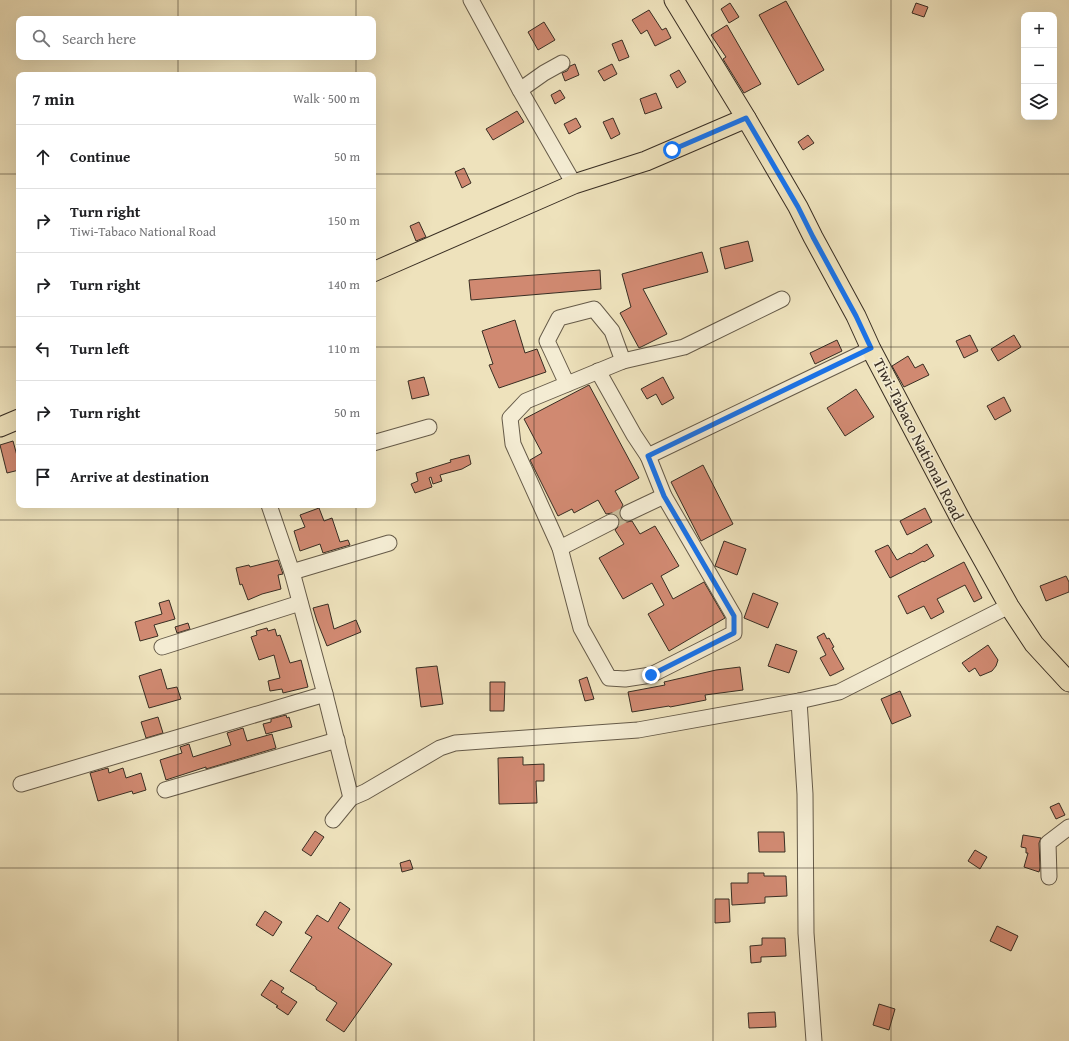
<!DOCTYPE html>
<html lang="en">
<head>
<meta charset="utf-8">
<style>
	:root { --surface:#fff; --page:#f6f6f6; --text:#202124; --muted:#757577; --line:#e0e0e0 }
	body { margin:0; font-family:"Gentium Book Plus",serif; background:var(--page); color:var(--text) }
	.controls { position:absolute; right:12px; top:12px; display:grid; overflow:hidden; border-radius:8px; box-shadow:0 4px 16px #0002 }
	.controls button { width:36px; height:36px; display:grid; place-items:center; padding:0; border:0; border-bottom:1px solid var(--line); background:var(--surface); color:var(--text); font:20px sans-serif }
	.stop { position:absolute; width:12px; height:12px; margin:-9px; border:3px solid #1a73e8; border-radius:50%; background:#fff }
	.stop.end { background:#1a73e8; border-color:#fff; box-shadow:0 1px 4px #0008 }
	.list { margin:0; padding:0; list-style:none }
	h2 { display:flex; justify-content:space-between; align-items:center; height:52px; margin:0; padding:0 16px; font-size:17px }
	h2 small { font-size:13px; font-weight:400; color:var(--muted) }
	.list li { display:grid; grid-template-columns:26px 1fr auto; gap:12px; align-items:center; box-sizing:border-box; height:64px; padding:0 16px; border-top:1px solid var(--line) }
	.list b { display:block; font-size:15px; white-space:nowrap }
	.list p { margin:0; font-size:13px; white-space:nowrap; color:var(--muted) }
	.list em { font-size:13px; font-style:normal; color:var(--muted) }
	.icon { flex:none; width:22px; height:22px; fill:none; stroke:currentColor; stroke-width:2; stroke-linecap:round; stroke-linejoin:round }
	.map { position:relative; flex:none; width:1069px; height:1041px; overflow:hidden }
	.search { position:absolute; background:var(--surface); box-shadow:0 4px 16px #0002; left:16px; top:16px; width:360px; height:44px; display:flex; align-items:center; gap:10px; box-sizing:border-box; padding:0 14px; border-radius:8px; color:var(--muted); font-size:15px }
	.panel { position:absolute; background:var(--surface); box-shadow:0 4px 16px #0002; left:16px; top:72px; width:360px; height:436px; border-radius:8px }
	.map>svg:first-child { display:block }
	.building { fill:#d08971; stroke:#392e23 }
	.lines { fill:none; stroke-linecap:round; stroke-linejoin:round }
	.minor-tunnel { stroke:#cabe9d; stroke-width:15; stroke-dasharray:15 8; stroke-linecap:butt }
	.minor-casing { stroke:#665b49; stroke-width:17 }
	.major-casing { stroke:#392e23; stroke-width:21 }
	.minor { stroke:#f4ecd3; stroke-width:15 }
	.major { stroke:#eee2bc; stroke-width:19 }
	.route { stroke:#1a73e8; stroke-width:5 }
	.grid { fill:none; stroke:#392e23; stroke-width:1; stroke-opacity:0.55 }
	.labels { text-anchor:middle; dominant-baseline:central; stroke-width:3; stroke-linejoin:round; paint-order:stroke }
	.street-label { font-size:16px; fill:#392e23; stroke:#f4ecd3 }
</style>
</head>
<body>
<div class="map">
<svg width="1069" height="1041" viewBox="0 0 1069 1041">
	<rect width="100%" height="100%" fill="#eee2bc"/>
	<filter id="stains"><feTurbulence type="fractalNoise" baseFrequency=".005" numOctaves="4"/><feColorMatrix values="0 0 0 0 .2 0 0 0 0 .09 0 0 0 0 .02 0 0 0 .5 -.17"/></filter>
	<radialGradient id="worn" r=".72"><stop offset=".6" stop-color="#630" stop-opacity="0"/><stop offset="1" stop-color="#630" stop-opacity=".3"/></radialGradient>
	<g class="building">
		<polygon points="786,1 824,70 798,85 759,15"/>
		<polygon points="730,3 739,17 729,23 721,9"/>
		<polygon points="916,3 928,7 924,17 912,13"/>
		<polygon points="649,10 662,30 666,28 671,38 655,46 647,30 641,34 632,20"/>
		<polygon points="544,22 555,40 538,50 528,32"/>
		<polygon points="727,25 761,84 744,93 723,59 726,57 711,35"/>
		<polygon points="622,40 629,57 619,61 612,44"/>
		<polygon points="575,64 579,75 565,81 562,73 567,71 570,66"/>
		<polygon points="612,64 617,74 604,81 598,71"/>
		<polygon points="679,70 686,82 677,88 670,75"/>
		<polygon points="560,90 565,98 555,104 551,95"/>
		<polygon points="656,93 662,108 645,114 640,99"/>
		<polygon points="517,111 524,122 493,140 486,129"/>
		<polygon points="576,118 581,127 569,134 564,124"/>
		<polygon points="613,118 620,134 611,139 603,122"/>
		<polygon points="808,135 814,143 803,150 798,142"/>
		<polygon points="464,168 471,183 462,188 455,172"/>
		<polygon points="419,222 426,237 416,241 410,226"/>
		<polygon points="748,241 753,261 725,269 720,248"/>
		<polygon points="702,252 708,272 643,289 667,334 639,348 620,313 631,307 622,274"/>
		<polygon points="600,270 601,289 471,300 469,280"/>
		<polygon points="515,320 525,353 537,349 546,372 499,388 489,365 493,364 482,331"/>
		<polygon points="970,335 978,351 964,358 956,341"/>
		<polygon points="1014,335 1021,347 998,361 991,349"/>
		<polygon points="837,340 842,351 815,364 810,353"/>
		<polygon points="908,356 915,368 923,364 929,375 904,387 892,366"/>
		<polygon points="424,377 429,395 412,399 408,381"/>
		<polygon points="663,377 674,398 662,405 656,394 647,399 641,389"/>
		<polygon points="589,385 639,478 615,491 623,505 619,512 620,517 623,521 627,522 632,521 640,534 655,526 679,566 661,576 673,599 704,582 725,618 669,651 648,614 664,605 652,583 623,599 599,558 624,544 615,530 618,527 620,523 619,518 616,514 612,513 606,514 598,500 574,513 572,509 558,516 530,460 542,453 524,419"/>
		<polygon points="856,389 874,417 845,436 827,408"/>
		<polygon points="1004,397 1011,411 995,420 987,406"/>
		<polygon points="13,441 19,463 19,470 7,473 0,445"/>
		<polygon points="469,455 471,464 462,469 440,475 442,481 433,484 431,477 429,478 432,487 415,493 411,484 418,481 416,473 451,462 450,460"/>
		<polygon points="703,465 733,524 701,541 671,482"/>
		<polygon points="319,508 324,521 332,518 340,542 348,540 350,545 323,553 320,544 300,551 294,531 305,527 300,515"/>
		<polygon points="925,508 932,522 907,535 900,521"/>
		<polygon points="724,541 746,549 737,575 715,566"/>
		<polygon points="927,544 934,556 924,562 923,561 890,578 875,551 888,545 897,560 910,553 911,554"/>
		<polygon points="278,560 283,574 278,575 281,589 262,594 248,600 242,584 240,585 236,568 249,565 250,567"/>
		<polygon points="964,562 982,598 974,602 965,585 937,599 944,612 931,619 924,606 907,614 898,596"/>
		<polygon points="1066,576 1069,582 1069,592 1046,601 1040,586"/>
		<polygon points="753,593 778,603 768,628 744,618"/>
		<polygon points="169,600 175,619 154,625 158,636 140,641 135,622 162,614 159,603"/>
		<polygon points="328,604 334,629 356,620 361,632 327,646 317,621 313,608"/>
		<polygon points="188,623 190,629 177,633 175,627"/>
		<polygon points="267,628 268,631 275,629 277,636 280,635 290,663 301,660 308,687 283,693 282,689 270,691 268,681 280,678 274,655 259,660 251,637 257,635 256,631"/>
		<polygon points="824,633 827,639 829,638 834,647 832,648 844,669 830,676 820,658 826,655 817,637"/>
		<polygon points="776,644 797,651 789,673 768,666"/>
		<polygon points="988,645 998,660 996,666 992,671 980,676 975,668 969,672 962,663"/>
		<polygon points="437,666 443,704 421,707 416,668"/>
		<polygon points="740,667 743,690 705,695 706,700 670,707 669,706 632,712 628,692 665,685 664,682 716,670"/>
		<polygon points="161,669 167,689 177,687 181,699 149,708 139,676"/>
		<polygon points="587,677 594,699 585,701 579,680"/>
		<polygon points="490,682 505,682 504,711 490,711"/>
		<polygon points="900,691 911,716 892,724 881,699"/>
		<polygon points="286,715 287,718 289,717 292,727 266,734 263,724 271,722 271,719"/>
		<polygon points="158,717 163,733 146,738 141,722"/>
		<polygon points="243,728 247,741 272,734 276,748 206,769 206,767 166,780 160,760 182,753 180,747 189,744 193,757 231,745 227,733"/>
		<polygon points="523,757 523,765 544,764 544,781 536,781 537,803 499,804 498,758"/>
		<polygon points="108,768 109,773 123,768 126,778 141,773 146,790 133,794 132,791 98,801 90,773"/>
		<polygon points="1059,803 1065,815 1056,819 1050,807"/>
		<polygon points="315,831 324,837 311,856 302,850"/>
		<polygon points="758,832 784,832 785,852 759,852"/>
		<polygon points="1023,835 1041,838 1039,843 1040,868 1039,872 1024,867 1028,853 1026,853 1026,848 1021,847"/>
		<polygon points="975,850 987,857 980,869 968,861"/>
		<polygon points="410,860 413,869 402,872 400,863"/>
		<polygon points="748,873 764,873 764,876 786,876 787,896 765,897 765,903 732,905 731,883 748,883"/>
		<polygon points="715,899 729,899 730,922 715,923"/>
		<polygon points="340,902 350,909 338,928 392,964 344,1032 326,1020 337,1003 316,989 316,987 290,971 312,937 305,933 317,915 328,922"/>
		<polygon points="265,911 282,922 273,936 256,925"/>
		<polygon points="997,926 1018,936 1011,951 990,941"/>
		<polygon points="762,938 785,938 786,956 761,957 761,962 751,963 750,946 762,945"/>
		<polygon points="271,980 284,988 281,992 297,1002 288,1015 276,1007 278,1006 261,995"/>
		<polygon points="879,1004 895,1009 889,1030 873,1025"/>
		<polygon points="775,1012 776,1027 749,1028 748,1013"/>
	</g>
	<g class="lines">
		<polyline class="minor-tunnel" points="611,522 628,513"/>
		<g class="minor-casing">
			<g id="minor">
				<polyline points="471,0 520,90 574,184"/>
				<polyline points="520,90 544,73 562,63"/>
				<polyline points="598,371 634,435 648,456 871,349"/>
				<polyline points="567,384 547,341 559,318 594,309 612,331 623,361"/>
				<polyline points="373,443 429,427"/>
				<polyline points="648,456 664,496 734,616 734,633 651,675 625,679 609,678 581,628 560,548 513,444 510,418 526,401 623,361 684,347 782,299"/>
				<polyline points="269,505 292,572 325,694 351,798"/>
				<polyline points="628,513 664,496"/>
				<polyline points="560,548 611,522"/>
				<polyline points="292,572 389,543"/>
				<polyline points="162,647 300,603"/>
				<polyline points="799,701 805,794 806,933 814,1041"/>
				<polyline points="21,784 325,694"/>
				<polyline points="165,790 337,740"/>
				<polyline points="333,820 351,798 365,792 440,748 455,743 638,730 799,701 839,692 1009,606"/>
				<polyline points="1049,877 1048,843 1069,827"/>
			</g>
		</g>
		<g class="major-casing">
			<g id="major">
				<polyline points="674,0 746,118 798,207 813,237 856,316 871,349 962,522 1009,606 1034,644 1069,682"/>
				<polyline points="373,272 574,184 646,161 746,118"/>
				<polyline points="0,427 19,419"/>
			</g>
		</g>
		<use href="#minor" class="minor"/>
		<use href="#major" class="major"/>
	</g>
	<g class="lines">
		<polyline class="route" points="651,675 734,633 734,616 664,496 648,456 871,348 856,316 813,237 798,207 746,118 672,150"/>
	</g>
	<path class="grid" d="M178,0v19M356,0v19M534,0v1041M713,0v1041M891,0v1041M178,57v18M356,57v18M0,174h19M373,174h696M0,347h19M373,347h696M178,505v536M356,505v536M0,520h1069M0,694h1069M0,868h1069"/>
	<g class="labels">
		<g class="street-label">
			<text transform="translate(919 439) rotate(63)">Tiwi-Tabaco National Road</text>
		</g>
	</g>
	<rect width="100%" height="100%" filter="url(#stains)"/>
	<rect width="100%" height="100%" fill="url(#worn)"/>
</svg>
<div class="controls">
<button>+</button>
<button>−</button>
<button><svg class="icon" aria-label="layers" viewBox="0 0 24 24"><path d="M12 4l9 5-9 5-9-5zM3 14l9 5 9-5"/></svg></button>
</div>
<div class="stop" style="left:672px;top:150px"></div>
<div class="stop end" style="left:651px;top:675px"></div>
<div class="search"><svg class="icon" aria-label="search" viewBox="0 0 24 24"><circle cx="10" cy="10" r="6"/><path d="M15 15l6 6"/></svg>Search here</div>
<section class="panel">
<h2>7 min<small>Walk · 500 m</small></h2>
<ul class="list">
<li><svg class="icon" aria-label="ahead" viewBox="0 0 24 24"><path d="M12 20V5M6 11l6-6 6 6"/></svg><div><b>Continue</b></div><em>50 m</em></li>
<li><svg class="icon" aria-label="right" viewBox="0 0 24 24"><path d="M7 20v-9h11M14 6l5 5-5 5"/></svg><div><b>Turn right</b><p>Tiwi-Tabaco National Road</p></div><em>150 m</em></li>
<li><svg class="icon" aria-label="right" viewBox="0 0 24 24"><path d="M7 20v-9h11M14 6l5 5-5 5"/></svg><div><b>Turn right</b></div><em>140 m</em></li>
<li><svg class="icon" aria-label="left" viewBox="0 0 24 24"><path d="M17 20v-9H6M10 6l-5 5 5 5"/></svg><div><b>Turn left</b></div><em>110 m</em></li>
<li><svg class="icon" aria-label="right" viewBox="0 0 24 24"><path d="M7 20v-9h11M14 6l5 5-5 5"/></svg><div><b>Turn right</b></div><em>50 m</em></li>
<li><svg class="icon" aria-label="arrive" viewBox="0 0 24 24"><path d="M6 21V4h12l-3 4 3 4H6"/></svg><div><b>Arrive at destination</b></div></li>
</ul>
</section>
</div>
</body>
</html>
